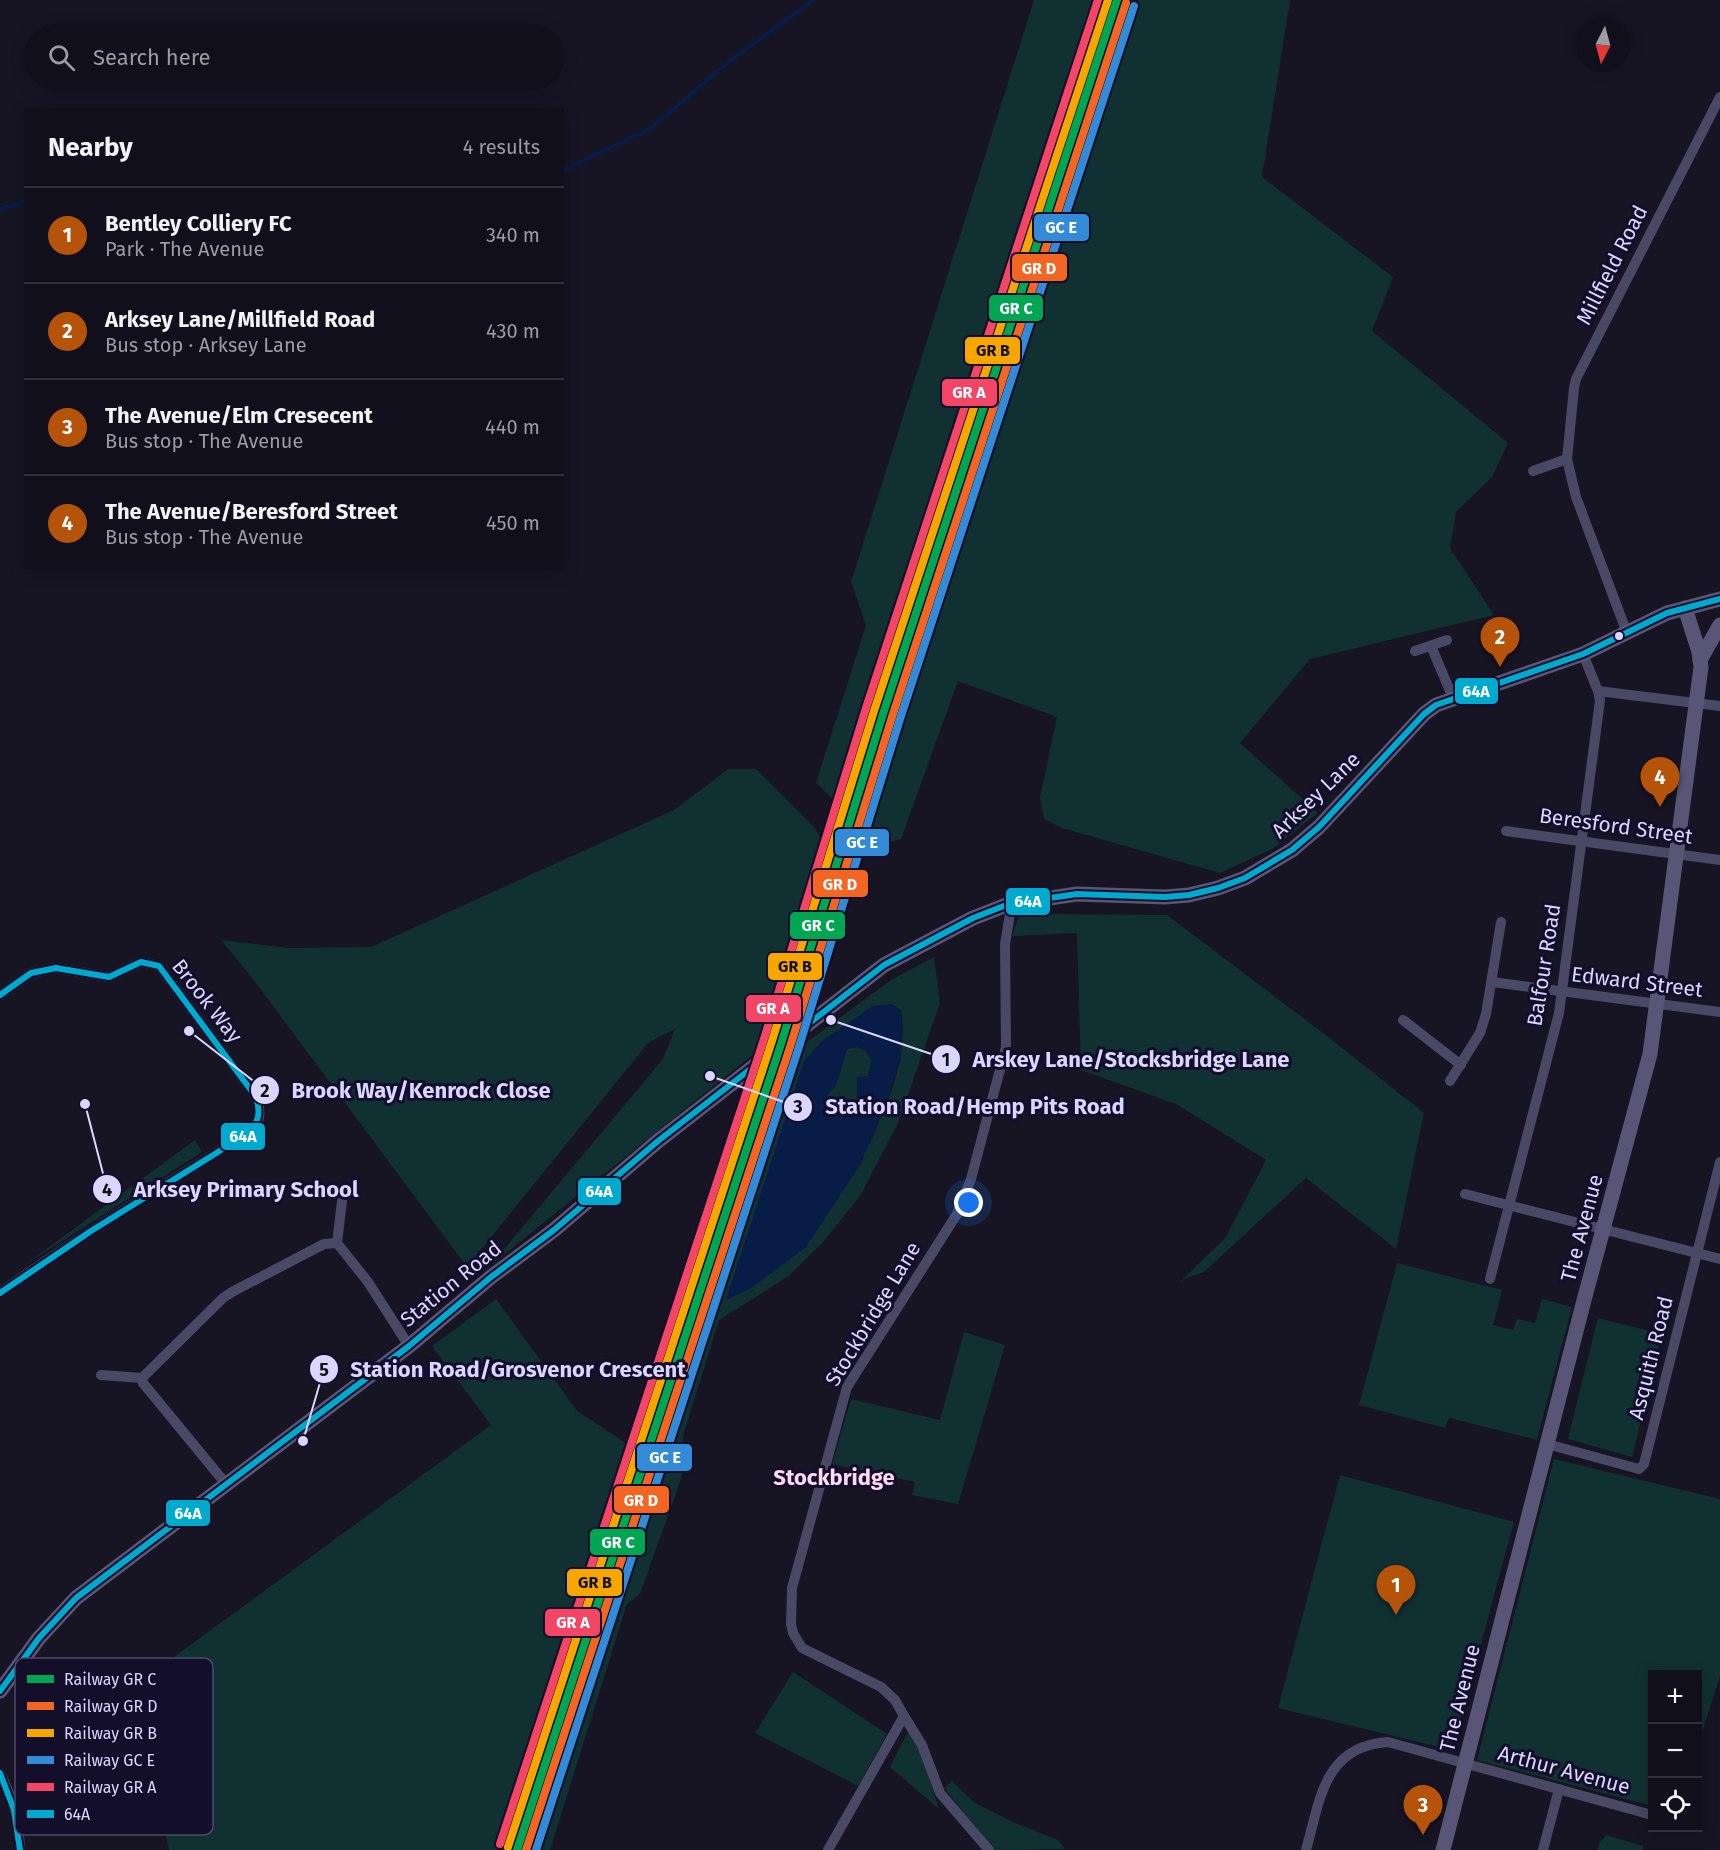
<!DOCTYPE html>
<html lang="en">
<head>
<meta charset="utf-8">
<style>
	:root { --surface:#110f1b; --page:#1a1824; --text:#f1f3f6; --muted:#9c9ca3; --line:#302f3a; --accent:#b45309 }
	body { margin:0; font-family:"Fira Sans",sans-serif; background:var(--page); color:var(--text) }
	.controls { position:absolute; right:18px; bottom:18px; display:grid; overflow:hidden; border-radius:0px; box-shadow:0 3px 15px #0003 }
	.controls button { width:54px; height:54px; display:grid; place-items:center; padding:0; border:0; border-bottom:2px solid var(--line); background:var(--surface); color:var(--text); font:30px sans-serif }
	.compass { position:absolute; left:1576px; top:18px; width:54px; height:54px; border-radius:50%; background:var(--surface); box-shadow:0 3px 15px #0003; rotate:186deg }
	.you { position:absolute; left:969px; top:1203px; width:21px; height:21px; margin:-15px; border:4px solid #fff; border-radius:50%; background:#1a73e8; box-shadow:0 0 0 9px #1a73e833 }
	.badge { display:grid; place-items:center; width:39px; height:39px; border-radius:50%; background:var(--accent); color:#fff; font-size:20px; font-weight:700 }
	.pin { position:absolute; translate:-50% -50px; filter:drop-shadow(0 2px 3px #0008) }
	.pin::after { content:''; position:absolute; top:32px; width:21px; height:18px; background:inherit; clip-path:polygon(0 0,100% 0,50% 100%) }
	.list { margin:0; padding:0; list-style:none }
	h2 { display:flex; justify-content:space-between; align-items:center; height:78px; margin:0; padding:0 24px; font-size:26px }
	h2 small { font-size:20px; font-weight:400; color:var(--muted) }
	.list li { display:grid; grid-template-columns:39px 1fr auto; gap:18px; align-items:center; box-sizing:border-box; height:96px; padding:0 24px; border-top:2px solid var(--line) }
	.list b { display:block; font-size:22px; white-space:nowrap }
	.list p { margin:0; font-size:20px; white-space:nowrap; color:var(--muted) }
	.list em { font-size:20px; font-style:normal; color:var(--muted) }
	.icon { flex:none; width:33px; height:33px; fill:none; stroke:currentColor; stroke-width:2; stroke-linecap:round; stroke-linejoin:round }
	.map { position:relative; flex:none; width:1720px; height:1850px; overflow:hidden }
	.search { position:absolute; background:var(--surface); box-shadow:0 3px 15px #0003; left:24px; top:24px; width:540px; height:66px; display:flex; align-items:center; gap:15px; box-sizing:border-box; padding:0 21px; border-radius:33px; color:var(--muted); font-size:22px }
	.panel { position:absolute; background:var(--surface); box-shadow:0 3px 15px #0003; left:24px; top:108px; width:540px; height:462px; border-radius:0px }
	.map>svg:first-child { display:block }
	.green { fill:#113032; fill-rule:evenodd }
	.water { fill:#071d47; fill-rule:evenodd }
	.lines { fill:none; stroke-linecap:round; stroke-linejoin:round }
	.stream { stroke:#071d47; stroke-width:4 }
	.street { stroke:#494865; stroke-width:10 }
	.secondary { stroke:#585577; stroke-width:15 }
	.rail-casing { stroke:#43596d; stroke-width:6 }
	.rail { stroke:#130e2a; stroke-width:4; stroke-dasharray:11; stroke-linecap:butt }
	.bus-1-casing { stroke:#130e2a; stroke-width:10 }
	.bus-1 { stroke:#00a9ce; stroke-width:6 }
	.rail-1-casing { stroke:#130e2a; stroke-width:12 }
	.rail-2-casing { stroke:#130e2a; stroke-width:12 }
	.rail-3-casing { stroke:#130e2a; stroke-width:12 }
	.rail-4-casing { stroke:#130e2a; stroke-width:12 }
	.rail-5-casing { stroke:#130e2a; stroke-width:12 }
	.rail-1 { stroke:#00a651; stroke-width:8 }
	.rail-2 { stroke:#f26522; stroke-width:8 }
	.rail-3 { stroke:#f7a600; stroke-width:8 }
	.rail-4 { stroke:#338bd7; stroke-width:8 }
	.rail-5 { stroke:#f34667; stroke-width:8 }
	.bus-dot { fill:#dbd6ff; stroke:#130e2a; stroke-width:2 }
	.labels { text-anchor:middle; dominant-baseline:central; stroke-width:6; stroke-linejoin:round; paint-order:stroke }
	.street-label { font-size:21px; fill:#dbd6ff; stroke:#130e2a }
	.neighbourhood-label { font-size:22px; font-weight:bold; fill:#ffd8f1; stroke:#130e2a }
	.key { fill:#130e2a; stroke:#4f4a6a; stroke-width:1.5 }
	.key-label { font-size:16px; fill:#dbd6ff }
	.leader { fill:none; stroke:#dbd6ff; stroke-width:2 }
	.callout-dot { fill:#dbd6ff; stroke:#130e2a; stroke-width:2 }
	.mark-label { font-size:18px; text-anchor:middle; font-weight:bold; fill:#111 }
	.callout-label { font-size:22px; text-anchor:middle; font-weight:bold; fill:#dbd6ff; stroke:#130e2a; stroke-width:6; stroke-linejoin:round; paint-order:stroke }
	.line-badge { stroke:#130e2a; stroke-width:2 }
	.badge-label { font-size:16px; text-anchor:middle; font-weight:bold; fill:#fff }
	.pale-badge-label { font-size:16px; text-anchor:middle; font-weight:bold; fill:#111 }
</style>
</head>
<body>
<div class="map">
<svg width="1720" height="1850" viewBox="0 0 1720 1850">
	<rect width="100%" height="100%" fill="#171424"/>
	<g class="green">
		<polygon points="1034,0 1101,0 838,804 816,783 866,625 851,582"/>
		<polygon points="1138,0 1290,0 1262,177 1393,277 1372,331 1508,443 1492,477 1456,512 1450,548 1494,615 1310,659 1240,743 1318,813 1272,849 1220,873 1062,828 1044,819 1040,797 1057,717 958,681 901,839 859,852"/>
		<polygon points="728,769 756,769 814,827 829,851 766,1044 490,1266 663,1059 675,1029 648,1043 467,1267 253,979 221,940 288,948 371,947 674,810"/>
		<polygon points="1020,914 1167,915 1327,1036 1424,1113 1396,1249 1306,1178 1204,1272 1186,1278 1179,1283 1226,1237 1266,1160 1176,1104 1081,1070 1077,933 1012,936"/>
		<path d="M934,957l6,46 -42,120 -38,73 -37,46 -34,34 -70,44 -36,116 -2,43 -41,115 -13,10 -77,246h-17l129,-396 127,-399 102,-75zM901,1010c9,55 -20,106 -41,155l-56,-104z"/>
		<polygon points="857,1047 866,1051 872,1061 868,1076 857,1078 857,1104 838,1115 829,1107 826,1097 836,1085 847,1049"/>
		<polygon points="195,1140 202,1152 23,1266"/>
		<polygon points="1397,1263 1502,1290 1493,1325 1513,1330 1517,1319 1535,1323 1542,1299 1572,1307 1537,1440 1449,1418 1445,1428 1359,1405"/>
		<polygon points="496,1299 577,1411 638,1451 504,1850 169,1850 163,1821 96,1714 491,1425 432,1346"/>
		<polygon points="1598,1318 1662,1334 1632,1457 1568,1439"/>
		<polygon points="964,1332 1005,1345 958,1504 912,1495 915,1482 832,1464 851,1399 940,1420"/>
		<polygon points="1554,1459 1720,1499 1720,1676 1698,1745 1698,1674 1652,1674 1652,1806 1477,1760"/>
		<polygon points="1340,1475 1514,1522 1452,1750 1278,1708"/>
		<polygon points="793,1672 887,1734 858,1786 755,1733"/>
		<polygon points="909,1730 922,1756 939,1809 890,1767"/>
		<polygon points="952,1781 975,1803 1013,1822 1058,1840 1065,1849 995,1850 944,1788"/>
		<polygon points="1606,1835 1643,1846 1643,1850 1597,1850 1599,1844"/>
	</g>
	<path class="water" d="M892,1004l9,6v50l-17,49 -24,56 -54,82 -55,41 -25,12 78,-239 18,-20 51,-35zM857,1047l9,4 6,10 -4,15 -11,1v27l-19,11 -9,-8 -3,-10 10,-12 11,-36z"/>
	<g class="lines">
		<g class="stream">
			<polyline points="562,171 651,128 732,59 814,0"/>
			<polyline points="0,209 26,201"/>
		</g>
		<g class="street">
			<polyline points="1533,471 1567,459"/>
			<polyline points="1627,633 1576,497 1567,459 1574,388 1576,379 1720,97"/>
			<polyline points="1431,646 1453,698"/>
			<polyline points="1415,651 1447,640"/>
			<polyline points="1598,691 1720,706"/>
			<polyline points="1506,831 1720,860"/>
			<polyline points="1492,982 1720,1012"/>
			<path d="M0,995l31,-22 25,-5 53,9 32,-15 18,4 97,131c6,17 5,25 -9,37 -83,51 -167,101 -247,159"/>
			<polyline points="1403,1020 1461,1065"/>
			<polyline points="1450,1081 1480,1033 1486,1014 1501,922"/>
			<polyline points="1465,1194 1720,1259"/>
			<polyline points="337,1243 342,1201"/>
			<polyline points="1490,1279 1559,1013 1600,700 1598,691 1583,654"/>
			<polyline points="101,1375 142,1378"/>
			<polyline points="1547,1444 1639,1469 1644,1464 1720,1162"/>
			<polyline points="226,1484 143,1383 142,1378 223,1298 232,1292 324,1244 337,1243 368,1282 409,1346"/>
			<polyline points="904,1716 922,1745 940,1793 989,1850"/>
			<path d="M0,1773c12,23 19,51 20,77"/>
			<polyline points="828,1850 904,1716 895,1700 881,1687 802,1648 793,1633 791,1624 792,1588 847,1387 957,1214 971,1179 1006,1047 1005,944 1010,914 1009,904"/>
			<path d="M1306,1850c14,-50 18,-104 82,-108l264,73"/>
			<polyline points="1543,1850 1559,1789"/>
		</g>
		<g class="secondary">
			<polyline points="1700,660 1720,625"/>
			<polyline points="0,1691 39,1638 76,1598 409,1346 491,1277 554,1230 658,1141 884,965 973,918 1009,904 1077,894 1165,897 1189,895 1218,888 1245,878 1292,850 1319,827 1424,714 1436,705 1583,654 1667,613 1720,599"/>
			<polyline points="1443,1850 1583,1304 1650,1054 1701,667 1699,652 1685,608"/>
		</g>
		<g class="rail-casing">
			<polyline id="rail" points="863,806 891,739 909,688 1133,0"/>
		</g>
		<use href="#rail" class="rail"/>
		<g class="bus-1-casing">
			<g id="bus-1">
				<path d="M0,995l31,-22 25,-5 53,9 32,-15 18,4 97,131c5,16 3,25 -9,37l-156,97 -91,62"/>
				<polyline points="0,1691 39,1638 76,1598 409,1346 491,1277 554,1230 658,1141 884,965 973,918 1009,904 1077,894 1165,897 1189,895 1218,888 1245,878 1292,850 1319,827 1424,714 1436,705 1583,654 1667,613 1720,599"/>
				<polyline points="0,1773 14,1810 20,1850"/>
			</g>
		</g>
		<use href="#bus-1" class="bus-1"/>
		<g class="rail-1-casing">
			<polyline id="rail-1" points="517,1850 781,1044 883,714 1117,0"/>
		</g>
		<g class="rail-2-casing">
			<polyline id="rail-2" points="526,1850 790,1047 892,717 1126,3"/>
		</g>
		<g class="rail-3-casing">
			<polyline id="rail-3" points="508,1847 772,1041 874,711 1108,0"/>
		</g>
		<g class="rail-4-casing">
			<polyline id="rail-4" points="536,1850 798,1050 900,719 1134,6"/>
		</g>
		<g class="rail-5-casing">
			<polyline id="rail-5" points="500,1844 764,1039 866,708 1098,0"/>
		</g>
		<use href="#rail-1" class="rail-1"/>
		<use href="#rail-2" class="rail-2"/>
		<use href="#rail-3" class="rail-3"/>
		<use href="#rail-4" class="rail-4"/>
		<use href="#rail-5" class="rail-5"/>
	</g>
	<circle class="bus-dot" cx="1619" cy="636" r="5"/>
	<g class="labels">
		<g class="street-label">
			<text transform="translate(1612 265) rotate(-63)">Millfield Road</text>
			<text transform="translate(1316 795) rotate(-44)">Arksey Lane</text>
			<text transform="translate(1616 826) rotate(8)">Beresford Street</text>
			<text transform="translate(1544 965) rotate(-81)">Balfour Road</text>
			<text transform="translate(1637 982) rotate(7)">Edward Street</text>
			<text transform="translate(207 1001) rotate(52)">Brook Way</text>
			<text transform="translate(1582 1228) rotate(-75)">The Avenue</text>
			<text transform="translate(451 1284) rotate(-39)">Station Road</text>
			<text transform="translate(873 1314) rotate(-59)">Stockbridge Lane</text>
			<text transform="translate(1651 1358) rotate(-76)">Asquith Road</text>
			<text transform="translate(1460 1698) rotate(-76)">The Avenue</text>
			<text transform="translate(1564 1770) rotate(15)">Arthur Avenue</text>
		</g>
		<g class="neighbourhood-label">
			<text x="834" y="1477">Stockbridge</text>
		</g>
	</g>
	<rect x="15" y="1658" width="198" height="177" rx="9" class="key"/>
	<rect x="27" y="1675" width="27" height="8" fill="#00a651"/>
	<rect x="27" y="1702" width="27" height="8" fill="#f26522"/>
	<rect x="27" y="1729" width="27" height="8" fill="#f7a600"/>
	<rect x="27" y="1756" width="27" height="8" fill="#338bd7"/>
	<rect x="27" y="1783" width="27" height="8" fill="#f34667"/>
	<rect x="27" y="1810" width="27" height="8" fill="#00a9ce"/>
	<g class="key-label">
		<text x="64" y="1685">Railway GR C</text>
		<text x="64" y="1712">Railway GR D</text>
		<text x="64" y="1739">Railway GR B</text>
		<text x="64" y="1766">Railway GC E</text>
		<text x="64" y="1793">Railway GR A</text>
		<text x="64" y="1820">64A</text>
	</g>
	<path class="leader" d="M831 1020L946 1059M189 1031L265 1090M710 1076L798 1107M85 1104L107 1189M303 1441L324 1369"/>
	<g class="callout-dot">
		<circle cx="831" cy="1020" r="6"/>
		<circle cx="189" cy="1031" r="6"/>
		<circle cx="710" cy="1076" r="6"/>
		<circle cx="85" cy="1104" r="6"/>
		<circle cx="303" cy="1441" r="6"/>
		<circle cx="946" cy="1059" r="15"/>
		<circle cx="265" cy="1090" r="15"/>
		<circle cx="798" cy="1107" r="15"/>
		<circle cx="107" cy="1189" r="15"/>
		<circle cx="324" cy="1369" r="15"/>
	</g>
	<g class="mark-label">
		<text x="946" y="1066">1</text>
		<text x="265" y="1097">2</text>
		<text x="798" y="1113">3</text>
		<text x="107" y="1196">4</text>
		<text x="324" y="1376">5</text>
	</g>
	<g class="callout-label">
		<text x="1131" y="1067">Arskey Lane/Stocksbridge Lane</text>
		<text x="421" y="1098">Brook Way/Kenrock Close</text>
		<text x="975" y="1114">Station Road/Hemp Pits Road</text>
		<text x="246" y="1197">Arksey Primary School</text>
		<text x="518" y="1377">Station Road/Grosvenor Crescent</text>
	</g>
	<g class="line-badge">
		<rect x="1033" y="213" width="57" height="29" rx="6" fill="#338bd7"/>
		<rect x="1011" y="253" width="57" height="29" rx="6" fill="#f26522"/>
		<rect x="988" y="294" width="56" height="28" rx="6" fill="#00a651"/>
		<rect x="964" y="336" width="57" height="29" rx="6" fill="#f7a600"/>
		<rect x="941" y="378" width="57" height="29" rx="6" fill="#f34667"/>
		<rect x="1454" y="677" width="45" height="28" rx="6" fill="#00a9ce"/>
		<rect x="834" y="828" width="56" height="29" rx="6" fill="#338bd7"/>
		<rect x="812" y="869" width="57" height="29" rx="6" fill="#f26522"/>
		<rect x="1005" y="887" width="46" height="29" rx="6" fill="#00a9ce"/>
		<rect x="789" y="911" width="57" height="29" rx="6" fill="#00a651"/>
		<rect x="767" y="952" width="56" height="29" rx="6" fill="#f7a600"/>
		<rect x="745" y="994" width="57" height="29" rx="6" fill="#f34667"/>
		<rect x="220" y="1122" width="46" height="29" rx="6" fill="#00a9ce"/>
		<rect x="577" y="1177" width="45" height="29" rx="6" fill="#00a9ce"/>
		<rect x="636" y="1443" width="57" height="29" rx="6" fill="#338bd7"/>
		<rect x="613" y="1485" width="57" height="29" rx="6" fill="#f26522"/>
		<rect x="165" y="1499" width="46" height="28" rx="6" fill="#00a9ce"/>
		<rect x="589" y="1528" width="57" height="28" rx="6" fill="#00a651"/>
		<rect x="566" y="1568" width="57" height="29" rx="6" fill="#f7a600"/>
		<rect x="544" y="1608" width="57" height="29" rx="6" fill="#f34667"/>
	</g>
	<g class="badge-label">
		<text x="1061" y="233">GC E</text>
		<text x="1039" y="274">GR D</text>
		<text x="1016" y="314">GR C</text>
		<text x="969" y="398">GR A</text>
		<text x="1476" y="697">64A</text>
		<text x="862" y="848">GC E</text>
		<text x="840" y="890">GR D</text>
		<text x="1028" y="907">64A</text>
		<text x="818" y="931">GR C</text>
		<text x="773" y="1014">GR A</text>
		<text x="243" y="1142">64A</text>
		<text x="599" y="1197">64A</text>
		<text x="665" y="1463">GC E</text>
		<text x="641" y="1506">GR D</text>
		<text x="188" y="1519">64A</text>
		<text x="618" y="1548">GR C</text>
		<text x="573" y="1628">GR A</text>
	</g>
	<g class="pale-badge-label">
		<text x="993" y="356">GR B</text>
		<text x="795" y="972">GR B</text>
		<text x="595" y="1588">GR B</text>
	</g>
</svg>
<div class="controls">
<button>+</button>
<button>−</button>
<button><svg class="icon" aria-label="locate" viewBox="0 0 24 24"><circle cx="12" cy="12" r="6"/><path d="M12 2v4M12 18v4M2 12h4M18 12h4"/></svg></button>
</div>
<svg class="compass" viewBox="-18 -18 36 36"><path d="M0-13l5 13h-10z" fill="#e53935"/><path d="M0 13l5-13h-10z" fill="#9c9ca3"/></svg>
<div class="you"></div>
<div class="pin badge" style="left:1396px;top:1615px">1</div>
<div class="pin badge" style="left:1500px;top:667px">2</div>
<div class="pin badge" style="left:1423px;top:1835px">3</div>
<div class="pin badge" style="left:1660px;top:807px">4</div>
<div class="search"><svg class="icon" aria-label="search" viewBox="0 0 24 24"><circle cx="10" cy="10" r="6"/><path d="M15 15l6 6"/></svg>Search here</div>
<section class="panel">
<h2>Nearby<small>4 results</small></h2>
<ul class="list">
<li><span class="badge">1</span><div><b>Bentley Colliery FC</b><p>Park · The Avenue</p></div><em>340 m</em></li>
<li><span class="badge">2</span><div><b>Arksey Lane/Millfield Road</b><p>Bus stop · Arksey Lane</p></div><em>430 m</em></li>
<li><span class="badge">3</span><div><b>The Avenue/Elm Cresecent</b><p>Bus stop · The Avenue</p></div><em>440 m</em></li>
<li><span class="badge">4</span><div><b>The Avenue/Beresford Street</b><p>Bus stop · The Avenue</p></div><em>450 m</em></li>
</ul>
</section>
</div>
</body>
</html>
